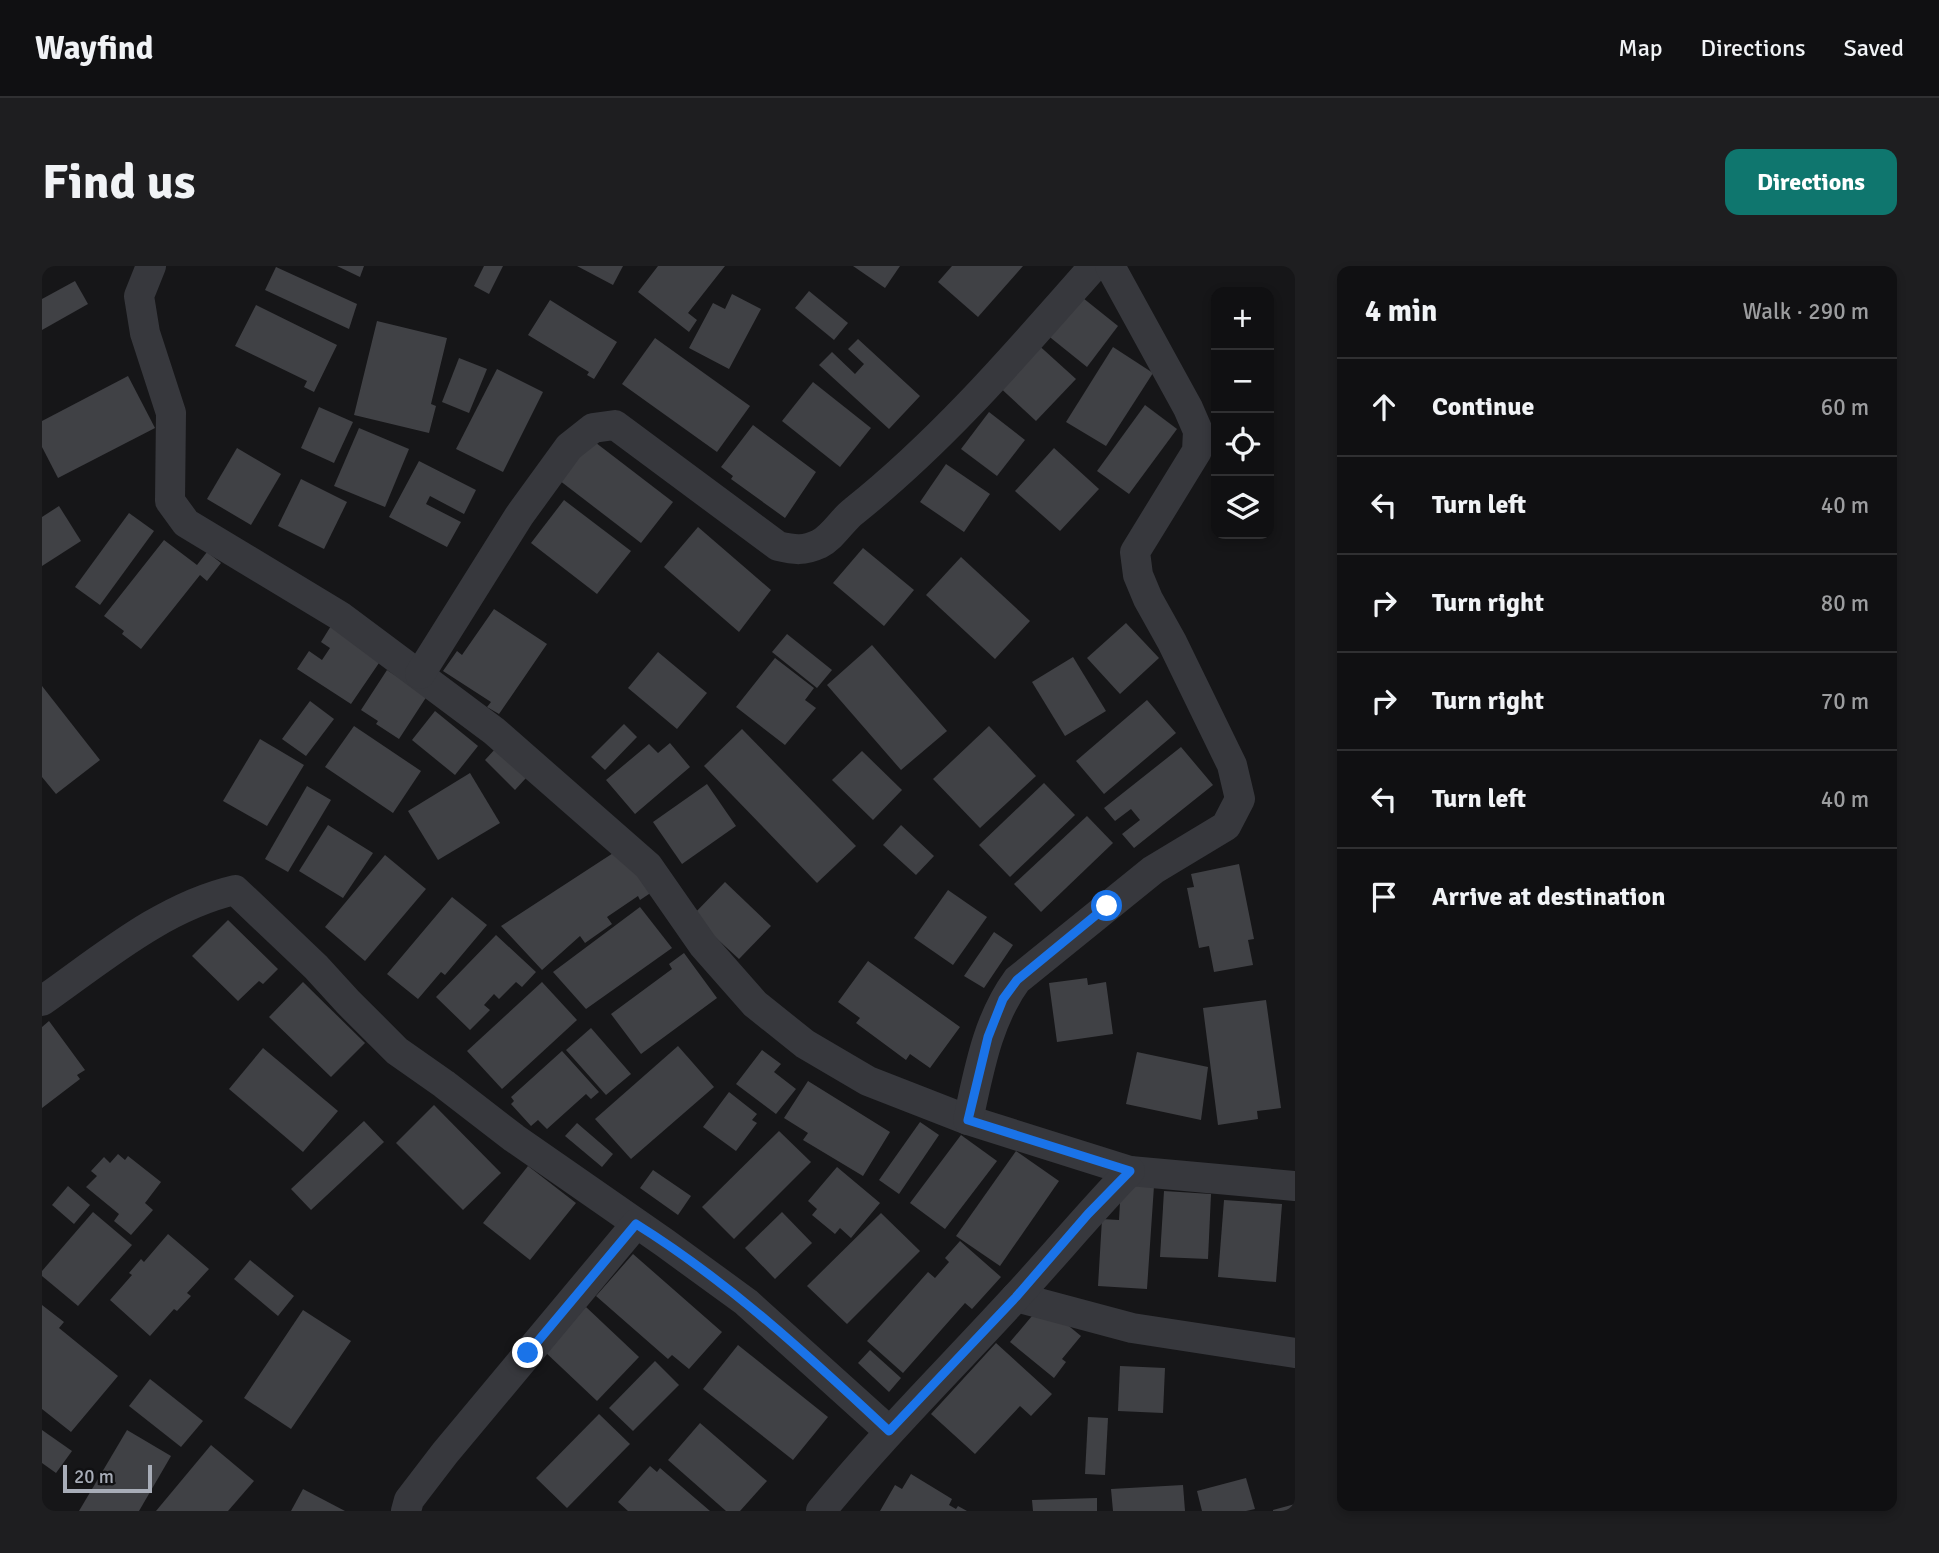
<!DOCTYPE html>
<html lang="en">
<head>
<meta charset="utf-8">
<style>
	:root { --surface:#101012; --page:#1e1e20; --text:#f1f3f6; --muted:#9c9d9f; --line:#303032; --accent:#0f766e }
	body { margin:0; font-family:Signika,sans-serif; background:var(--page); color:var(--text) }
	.controls { position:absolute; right:21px; top:21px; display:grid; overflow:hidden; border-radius:14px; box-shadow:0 4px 10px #0003 }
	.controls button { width:63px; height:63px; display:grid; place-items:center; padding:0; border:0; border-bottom:2px solid var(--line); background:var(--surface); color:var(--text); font:35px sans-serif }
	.scale { position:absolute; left:21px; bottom:18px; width:89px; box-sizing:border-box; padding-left:7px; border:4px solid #a8adb8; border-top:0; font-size:19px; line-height:24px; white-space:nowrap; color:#a8adb8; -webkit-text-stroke:5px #111113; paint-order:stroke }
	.stop { position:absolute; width:21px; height:21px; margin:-16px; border:5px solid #1a73e8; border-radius:50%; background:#fff }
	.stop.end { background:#1a73e8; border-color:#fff; box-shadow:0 2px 7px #0008 }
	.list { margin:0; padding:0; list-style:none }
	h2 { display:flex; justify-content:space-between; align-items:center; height:91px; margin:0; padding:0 28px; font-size:30px }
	h2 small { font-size:23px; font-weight:400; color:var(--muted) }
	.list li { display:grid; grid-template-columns:46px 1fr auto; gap:21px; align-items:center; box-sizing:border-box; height:98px; padding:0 28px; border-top:2px solid var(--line) }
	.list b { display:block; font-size:26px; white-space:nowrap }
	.list em { font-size:23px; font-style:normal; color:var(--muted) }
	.icon { flex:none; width:38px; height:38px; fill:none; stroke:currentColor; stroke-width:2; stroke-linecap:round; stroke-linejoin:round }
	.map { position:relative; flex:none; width:1253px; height:1245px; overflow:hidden; border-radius:14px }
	header { display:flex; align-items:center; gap:42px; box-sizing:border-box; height:98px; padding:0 35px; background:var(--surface); border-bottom:2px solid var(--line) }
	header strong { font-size:33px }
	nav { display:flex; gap:38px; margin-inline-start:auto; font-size:24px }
	.intro { display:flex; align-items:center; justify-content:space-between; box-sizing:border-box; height:168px; padding:0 42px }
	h1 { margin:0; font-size:49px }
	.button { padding:18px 32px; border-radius:14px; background:var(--accent); color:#fff; font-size:24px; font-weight:700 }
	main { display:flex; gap:42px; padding:0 42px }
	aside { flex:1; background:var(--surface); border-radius:14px; box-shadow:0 4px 10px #0003 }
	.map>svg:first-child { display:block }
	.building { fill:#404145 }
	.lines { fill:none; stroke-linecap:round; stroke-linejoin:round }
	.minor { stroke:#37383d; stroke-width:30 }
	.route { stroke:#1a73e8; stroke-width:9 }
</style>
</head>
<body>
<header>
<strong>Wayfind</strong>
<nav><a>Map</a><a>Directions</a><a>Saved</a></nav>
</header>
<div class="intro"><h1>Find us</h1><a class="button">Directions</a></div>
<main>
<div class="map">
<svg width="1253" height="1245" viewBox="0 0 1253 1245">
	<rect width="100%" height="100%" fill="#161618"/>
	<g class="building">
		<polygon points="295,0 322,0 318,11"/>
		<polygon points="442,0 461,0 447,28 432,20"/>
		<polygon points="535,0 581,0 571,19"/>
		<polygon points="616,0 683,0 646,47 655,54 647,66 596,26"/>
		<polygon points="811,0 858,0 843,22"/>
		<polygon points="910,0 981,0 936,51 896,16"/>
		<polygon points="234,1 315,38 307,63 223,24"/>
		<polygon points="33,15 46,38 0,64 0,33"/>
		<polygon points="767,25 806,57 792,74 753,42"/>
		<polygon points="690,28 719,43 687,103 647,82 671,37 683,43"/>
		<polygon points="1036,28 1076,60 1045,101 1004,68"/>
		<polygon points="508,34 575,76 552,113 545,109 547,106 486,69"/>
		<polygon points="214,39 295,79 272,126 262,121 265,115 193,80"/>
		<polygon points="335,55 405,72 389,138 394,140 387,167 312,149"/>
		<polygon points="613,72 708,140 675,186 580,118"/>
		<polygon points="816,73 878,130 847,163 777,99 790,86 813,108 822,98 806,83"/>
		<polygon points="992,75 1034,113 994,155 953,117"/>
		<polygon points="1071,81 1111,107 1064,180 1024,156"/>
		<polygon points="417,92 445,103 427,147 400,136"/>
		<polygon points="455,103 501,126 461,206 414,183"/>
		<polygon points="86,110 113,162 16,212 0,181 0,155"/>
		<polygon points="771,116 829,162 798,201 740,155"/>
		<polygon points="1103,139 1135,163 1087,228 1055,205"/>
		<polygon points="277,141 311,156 292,197 259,182"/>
		<polygon points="947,146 983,174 955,210 919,183"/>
		<polygon points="711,159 774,206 743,252 689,213 691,210 679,201"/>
		<polygon points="317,162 367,183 343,241 292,220"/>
		<polygon points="545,170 631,236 599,277 513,211"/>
		<polygon points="195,182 239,208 209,259 165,233"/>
		<polygon points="1012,182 1057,223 1018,265 973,225"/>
		<polygon points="377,195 434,224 422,248 388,230 384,238 419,256 405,281 347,251"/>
		<polygon points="904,198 948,228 922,266 878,236"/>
		<polygon points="259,213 305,236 282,283 236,260"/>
		<polygon points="522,234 589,285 555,328 489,277"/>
		<polygon points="17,240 39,275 0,300 0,251"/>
		<polygon points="87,247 112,265 58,339 33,321"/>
		<polygon points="656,261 729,324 697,366 622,301"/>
		<polygon points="122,274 155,299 165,286 179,297 165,315 158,309 99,383 80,368 82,365 62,350"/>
		<polygon points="821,282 872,324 842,360 791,317"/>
		<polygon points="919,291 988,355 953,393 884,329"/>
		<polygon points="452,343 505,378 457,448 445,441 449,436 401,405 415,385 420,389"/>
		<polygon points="292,355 339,394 309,438 255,403 267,385 280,394 288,382 279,376"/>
		<polygon points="1084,357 1117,392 1078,428 1045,392"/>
		<polygon points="745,368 790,404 775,422 730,386"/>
		<polygon points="830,379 905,465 859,504 785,419"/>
		<polygon points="616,386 665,427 635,463 586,422"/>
		<polygon points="1031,391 1064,445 1023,470 990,416"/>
		<polygon points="733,392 772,422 763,434 774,442 743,479 694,441"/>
		<polygon points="345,404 385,430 357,473 334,458 336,455 319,444"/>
		<polygon points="0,420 58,494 14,528 0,511"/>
		<polygon points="1105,434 1134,467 1062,528 1034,495"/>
		<polygon points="268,435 292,453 264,490 240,473"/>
		<polygon points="393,445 436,480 413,509 370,474"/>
		<polygon points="582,458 595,471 563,504 549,491"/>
		<polygon points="312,460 379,505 351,547 283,501"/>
		<polygon points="947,460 994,510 938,562 891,513"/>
		<polygon points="700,463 814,580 775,617 662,500"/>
		<polygon points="218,473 262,499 225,560 181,535"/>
		<polygon points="628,477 648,501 593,548 564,514 607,478 616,487"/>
		<polygon points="1139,481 1171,519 1092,582 1080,568 1098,554 1089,543 1073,555 1062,542"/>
		<polygon points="454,482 484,512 473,524 443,494"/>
		<polygon points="820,485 860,524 831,554 790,514"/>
		<polygon points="428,507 458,557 396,594 366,545"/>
		<polygon points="1002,517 1033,549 968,611 937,579"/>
		<polygon points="665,518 694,560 640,598 611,556"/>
		<polygon points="265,520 289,534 246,606 223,593"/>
		<polygon points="1045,550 1071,577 999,646 972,618"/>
		<polygon points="286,559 331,587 301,632 257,605"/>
		<polygon points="859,559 892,590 874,609 841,579"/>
		<polygon points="585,578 616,622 598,634 596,630 565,651 570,658 543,677 538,670 500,704 459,660"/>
		<polygon points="343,589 384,623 323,695 283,661"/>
		<polygon points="1197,598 1212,673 1206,674 1211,699 1172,706 1167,680 1157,682 1145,622 1152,621 1149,608"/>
		<polygon points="683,616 729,660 697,693 650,650"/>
		<polygon points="906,624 945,651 911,699 872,672"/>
		<polygon points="410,631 445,659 403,709 399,706 376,733 345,708"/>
		<polygon points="598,641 630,682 544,743 511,706"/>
		<polygon points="186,654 236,703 221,718 217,715 196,735 150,690"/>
		<polygon points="952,666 971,679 942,722 922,710"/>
		<polygon points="454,669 494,706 480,721 474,716 457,733 452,728 442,739 448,744 428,764 394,731"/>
		<polygon points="642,687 675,732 599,788 569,748 630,703 627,698"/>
		<polygon points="826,695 918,761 888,802 868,788 864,794 814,757 818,752 796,736"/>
		<polygon points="1045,712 1046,719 1064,716 1071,768 1015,776 1007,717"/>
		<polygon points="261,716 323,777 289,811 227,751"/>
		<polygon points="500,716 535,754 460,823 425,785"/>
		<polygon points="1224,734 1239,842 1215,845 1216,853 1176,859 1161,742"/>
		<polygon points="7,755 43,804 35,809 38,813 0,842 0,761"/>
		<polygon points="549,762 589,808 564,829 524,784"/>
		<polygon points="636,780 672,821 589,893 553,853"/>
		<polygon points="221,782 296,845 261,886 187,823"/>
		<polygon points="720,784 739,798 732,806 754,823 734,848 694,818"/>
		<polygon points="520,785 557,826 549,833 544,828 505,863 496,854 489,860 469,838 472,835 469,831"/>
		<polygon points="1095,786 1166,801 1159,854 1084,838"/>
		<polygon points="766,815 848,866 821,910 761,874 766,867 742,852"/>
		<polygon points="687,826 715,848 710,854 715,857 694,885 661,861"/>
		<polygon points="392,839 459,907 421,944 354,877"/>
		<polygon points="322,855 342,876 269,944 249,923"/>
		<polygon points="878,856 897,869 857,928 837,914"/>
		<polygon points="535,857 571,888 560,901 523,870"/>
		<polygon points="737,865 769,896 692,973 660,941"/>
		<polygon points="919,869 955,895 903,963 868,937"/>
		<polygon points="974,885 1017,915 958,1000 914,970"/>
		<polygon points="76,888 83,894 86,890 119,916 103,937 111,944 89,969 72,955 77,948 44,921 55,910 49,905 62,891 68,897"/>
		<polygon points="486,900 534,937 488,994 441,957"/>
		<polygon points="795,901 838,937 809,972 798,962 793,968 770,949 775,943 766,935"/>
		<polygon points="611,904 649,930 636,949 598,922"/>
		<polygon points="1079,918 1112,920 1105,1023 1056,1020 1060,953 1077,954"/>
		<polygon points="26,920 48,939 32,958 10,939"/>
		<polygon points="1122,925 1169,928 1166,993 1118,991"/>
		<polygon points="1182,934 1240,938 1234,1016 1176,1011"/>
		<polygon points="51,946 90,979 36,1040 0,1010 0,1005"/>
		<polygon points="740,946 770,977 733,1013 703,982"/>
		<polygon points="839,947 878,985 805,1058 765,1020"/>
		<polygon points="126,968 167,1003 145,1027 149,1030 135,1045 132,1043 108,1070 68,1034 90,1009 87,1007 99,993 102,996"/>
		<polygon points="918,975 959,1011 930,1043 923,1037 861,1107 825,1075 886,1006 893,1012 907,996 903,992"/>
		<polygon points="591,988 680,1066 647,1103 630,1089 626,1093 554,1030"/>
		<polygon points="208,994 252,1030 236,1050 192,1013"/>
		<polygon points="1000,1038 1039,1070 1020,1093 1024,1096 1012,1112 968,1076"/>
		<polygon points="0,1039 22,1056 17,1062 76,1110 29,1166 0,1143"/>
		<polygon points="544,1041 597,1091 555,1135 501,1084"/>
		<polygon points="261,1044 309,1075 249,1163 202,1132"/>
		<polygon points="954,1077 1010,1128 989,1150 978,1140 933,1188 889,1148"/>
		<polygon points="696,1079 786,1151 751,1194 661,1123"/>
		<polygon points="828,1084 859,1112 847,1126 816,1097"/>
		<polygon points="613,1095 637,1119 591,1165 567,1142"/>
		<polygon points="1078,1100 1123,1102 1121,1147 1076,1145"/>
		<polygon points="108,1113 161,1155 139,1181 87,1140"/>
		<polygon points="557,1148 588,1178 525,1242 494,1212"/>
		<polygon points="1046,1151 1066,1152 1063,1209 1043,1208"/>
		<polygon points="658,1157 725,1215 698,1245 684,1245 626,1194"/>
		<polygon points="0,1164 30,1185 14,1207 0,1197"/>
		<polygon points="85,1164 129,1190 97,1245 37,1245"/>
		<polygon points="169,1179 212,1215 186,1245 114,1245"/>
		<polygon points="608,1200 615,1206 618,1202 668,1245 586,1245 576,1236"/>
		<polygon points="869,1208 910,1233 907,1239 914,1243 916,1240 925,1245 838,1245 853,1219 860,1223"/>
		<polygon points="1204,1212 1213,1243 1204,1245 1160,1245 1155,1225"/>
		<polygon points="1141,1219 1143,1245 1071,1245 1069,1223"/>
		<polygon points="261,1223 303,1245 249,1245"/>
		<polygon points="1055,1232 1055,1245 991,1245 990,1234"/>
		<polygon points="1253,1238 1253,1245 1231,1245 1231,1244"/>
	</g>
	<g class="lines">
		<g class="minor">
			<polyline points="109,0 97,30 103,67 129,147 128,235 144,257 298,350 452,465 606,600 661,679 713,738 763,778 826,815 926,854 1088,905 1253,920"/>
			<path d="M378,408l99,-158 50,-69 24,-19 22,-3 163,121c17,4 26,5 41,-2 14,-7 23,-24 35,-33 90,-72 164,-159 240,-245"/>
			<path d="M0,735c60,-42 120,-94 193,-111l81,77 32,35 49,49 47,33 70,54 151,105 81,59 143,129"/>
			<path d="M926,854c11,-49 19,-99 49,-140l136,-110 73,-44 14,-27 -8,-34 -60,-123 -24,-43 -10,-24 -3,-23 62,-101 1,-20 -10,-23 -78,-142"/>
			<polyline points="974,1031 1090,1062 1253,1087"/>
			<polyline points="364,1245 367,1234 403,1187 594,958"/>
			<path d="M779,1245c61,-75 129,-142 194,-213 39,-42 75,-86 115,-127"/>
		</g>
	</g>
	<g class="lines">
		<path class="route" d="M486,1087l108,-129c93,58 173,132 253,207l127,-134 72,-83 42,-43 -162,-51 20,-83 15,-38 14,-19 90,-74"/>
	</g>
</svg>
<div class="controls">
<button>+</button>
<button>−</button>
<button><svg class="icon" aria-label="locate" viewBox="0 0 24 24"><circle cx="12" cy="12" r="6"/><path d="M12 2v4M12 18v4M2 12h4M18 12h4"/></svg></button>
<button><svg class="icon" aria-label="layers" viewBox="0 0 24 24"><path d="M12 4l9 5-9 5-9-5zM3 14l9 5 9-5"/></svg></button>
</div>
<div class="scale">20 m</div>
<div class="stop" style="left:1065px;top:640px"></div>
<div class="stop end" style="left:486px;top:1087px"></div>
</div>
<aside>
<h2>4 min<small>Walk · 290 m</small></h2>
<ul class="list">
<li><svg class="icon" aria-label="ahead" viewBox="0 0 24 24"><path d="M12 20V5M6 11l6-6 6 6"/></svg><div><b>Continue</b></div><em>60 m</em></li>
<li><svg class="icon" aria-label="left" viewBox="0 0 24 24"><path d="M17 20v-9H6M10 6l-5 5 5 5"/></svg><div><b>Turn left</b></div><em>40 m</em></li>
<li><svg class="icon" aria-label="right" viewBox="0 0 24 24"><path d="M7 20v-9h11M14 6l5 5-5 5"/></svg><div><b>Turn right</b></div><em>80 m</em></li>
<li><svg class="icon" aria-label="right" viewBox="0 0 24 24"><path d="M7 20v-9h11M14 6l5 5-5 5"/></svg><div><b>Turn right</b></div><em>70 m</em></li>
<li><svg class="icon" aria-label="left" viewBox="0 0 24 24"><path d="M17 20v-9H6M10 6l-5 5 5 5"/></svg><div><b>Turn left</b></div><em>40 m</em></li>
<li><svg class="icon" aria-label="arrive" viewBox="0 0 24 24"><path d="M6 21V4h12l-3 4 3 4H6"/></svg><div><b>Arrive at destination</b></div></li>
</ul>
</aside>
</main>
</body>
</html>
